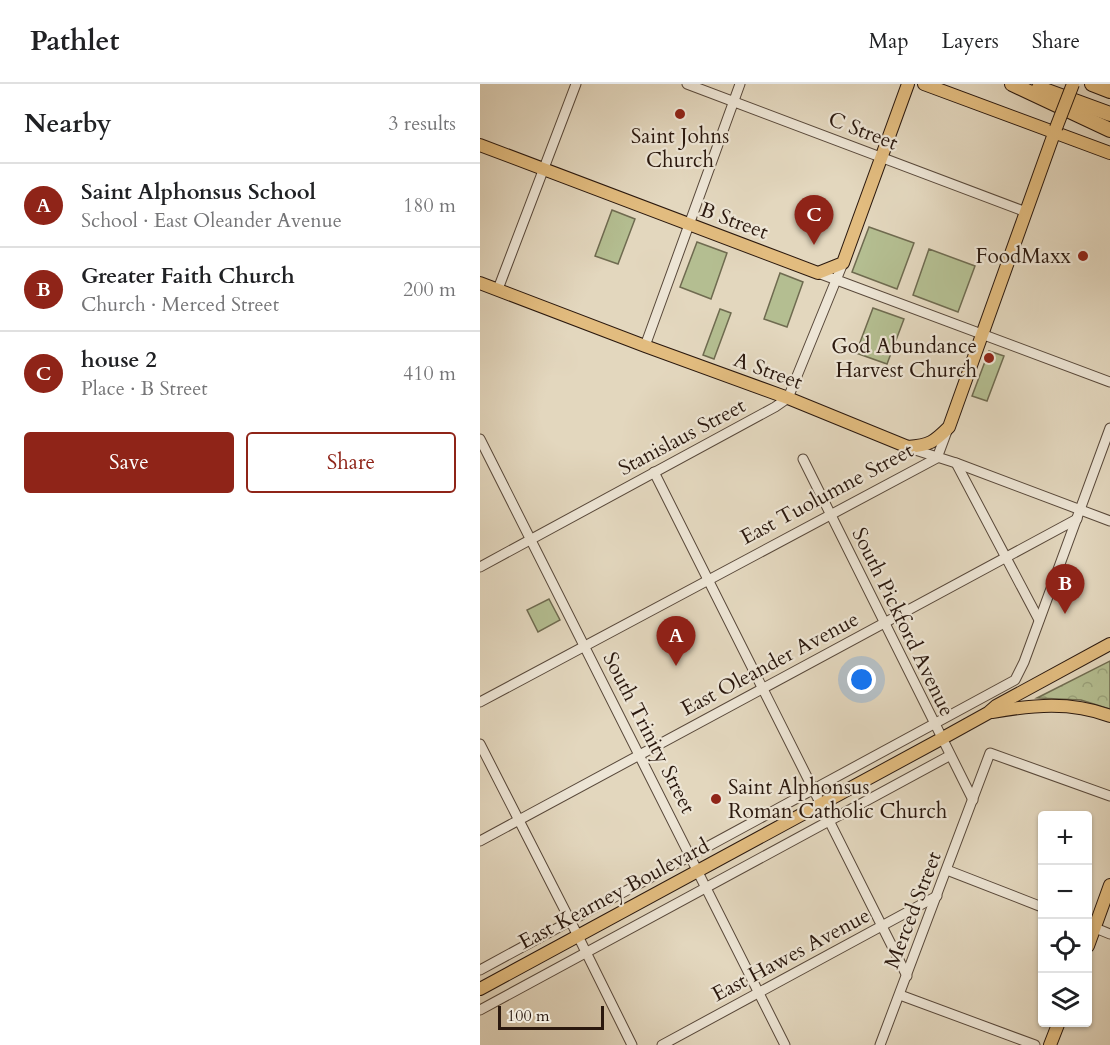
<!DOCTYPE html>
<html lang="en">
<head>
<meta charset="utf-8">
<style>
	:root { --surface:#fff; --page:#f6f6f6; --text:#202124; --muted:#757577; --line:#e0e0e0; --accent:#8f2418 }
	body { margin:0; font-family:Cardo,serif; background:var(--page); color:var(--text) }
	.controls { position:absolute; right:18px; bottom:18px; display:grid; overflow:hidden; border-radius:6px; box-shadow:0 2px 4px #0004 }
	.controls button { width:54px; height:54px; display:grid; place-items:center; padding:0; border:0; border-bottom:2px solid var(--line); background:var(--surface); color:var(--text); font:30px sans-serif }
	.scale { position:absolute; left:18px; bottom:15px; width:106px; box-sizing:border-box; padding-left:6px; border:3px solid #2a180e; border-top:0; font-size:16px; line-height:21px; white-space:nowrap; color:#2a180e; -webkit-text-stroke:4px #ede5d5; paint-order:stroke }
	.you { position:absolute; left:382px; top:596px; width:21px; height:21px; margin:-15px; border:4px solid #fff; border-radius:50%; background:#1a73e8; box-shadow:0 0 0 9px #1a73e833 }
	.badge { display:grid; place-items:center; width:39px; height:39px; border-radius:50%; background:var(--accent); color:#fff; font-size:20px; font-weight:700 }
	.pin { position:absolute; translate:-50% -50px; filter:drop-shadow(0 2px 3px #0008) }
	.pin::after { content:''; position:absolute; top:32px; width:21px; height:18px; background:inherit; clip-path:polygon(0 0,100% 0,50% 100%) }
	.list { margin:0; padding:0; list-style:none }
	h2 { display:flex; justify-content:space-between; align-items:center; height:78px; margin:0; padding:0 24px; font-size:26px }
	h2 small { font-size:20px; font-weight:400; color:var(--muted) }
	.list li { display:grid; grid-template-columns:39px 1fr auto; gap:18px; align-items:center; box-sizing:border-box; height:84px; padding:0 24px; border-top:2px solid var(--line) }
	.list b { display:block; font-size:22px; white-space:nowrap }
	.list p { margin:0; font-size:20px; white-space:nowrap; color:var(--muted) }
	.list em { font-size:20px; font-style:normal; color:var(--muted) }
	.actions { display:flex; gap:12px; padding:18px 24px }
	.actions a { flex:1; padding:14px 0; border:2px solid var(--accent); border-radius:6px; text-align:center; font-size:21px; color:var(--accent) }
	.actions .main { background:var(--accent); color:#fff }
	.icon { flex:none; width:33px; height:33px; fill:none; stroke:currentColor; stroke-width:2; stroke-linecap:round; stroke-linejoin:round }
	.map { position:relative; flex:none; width:630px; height:961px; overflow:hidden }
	header { display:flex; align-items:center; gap:36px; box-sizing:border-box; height:84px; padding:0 30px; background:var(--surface); border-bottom:2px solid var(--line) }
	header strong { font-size:28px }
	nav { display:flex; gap:33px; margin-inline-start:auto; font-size:21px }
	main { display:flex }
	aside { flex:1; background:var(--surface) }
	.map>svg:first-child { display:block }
	.green { fill:#b4be91; stroke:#6f6b50; stroke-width:1.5 }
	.park { fill:url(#park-crowns); stroke:#6f6b50; stroke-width:1.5 }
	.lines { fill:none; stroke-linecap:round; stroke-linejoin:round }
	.minor-casing { stroke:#58483a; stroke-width:11 }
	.major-casing { stroke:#2a180e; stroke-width:14 }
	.highway-casing { stroke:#2a180e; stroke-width:16 }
	.minor { stroke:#ede5d5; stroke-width:9 }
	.major { stroke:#e2bc7f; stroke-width:12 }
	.highway { stroke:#e2bc7f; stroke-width:14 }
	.major-bridge-casing { stroke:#2a180e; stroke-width:14; stroke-linecap:butt }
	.major-bridge { stroke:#e2bc7f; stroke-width:12 }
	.poi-dot { fill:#8f2418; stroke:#ede5d5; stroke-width:2 }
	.labels { text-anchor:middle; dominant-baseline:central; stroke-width:4.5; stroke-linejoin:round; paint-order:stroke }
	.street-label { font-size:21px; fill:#2a180e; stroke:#ede5d5 }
	.poi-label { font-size:21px; fill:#2a180e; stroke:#ede5d5; text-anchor:end }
</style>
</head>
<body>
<header>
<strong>Pathlet</strong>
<nav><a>Map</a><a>Layers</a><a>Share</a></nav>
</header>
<main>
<aside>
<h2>Nearby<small>3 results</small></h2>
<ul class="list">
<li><span class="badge">A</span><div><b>Saint Alphonsus School</b><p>School · East Oleander Avenue</p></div><em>180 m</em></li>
<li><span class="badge">B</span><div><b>Greater Faith Church</b><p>Church · Merced Street</p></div><em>200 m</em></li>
<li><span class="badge">C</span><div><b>house 2</b><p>Place · B Street</p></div><em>410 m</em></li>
</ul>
<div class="actions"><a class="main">Save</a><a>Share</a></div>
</aside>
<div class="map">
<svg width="630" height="961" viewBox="0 0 630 961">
	<defs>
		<pattern id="park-crowns" width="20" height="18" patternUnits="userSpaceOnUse" patternTransform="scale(1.5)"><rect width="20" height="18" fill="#b4be91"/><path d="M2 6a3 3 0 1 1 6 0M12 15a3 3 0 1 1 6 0" fill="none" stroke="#9ba37c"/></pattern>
	</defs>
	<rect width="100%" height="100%" fill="#e3d7be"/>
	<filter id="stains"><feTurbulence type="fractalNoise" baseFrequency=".00333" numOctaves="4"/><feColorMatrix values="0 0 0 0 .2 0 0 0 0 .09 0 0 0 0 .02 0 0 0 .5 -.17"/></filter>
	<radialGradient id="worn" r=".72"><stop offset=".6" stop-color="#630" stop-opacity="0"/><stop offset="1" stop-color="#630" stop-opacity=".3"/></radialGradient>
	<g class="green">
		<polygon points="132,126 155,135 138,180 115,172"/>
		<polygon points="389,143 434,159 417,205 372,188"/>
		<polygon points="217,158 247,169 231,215 200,203"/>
		<polygon points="449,165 495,182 478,228 433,211"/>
		<polygon points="300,189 323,198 307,243 284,235"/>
		<polygon points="393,224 424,235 407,280 376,269"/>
		<polygon points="240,225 251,229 234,275 223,271"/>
		<polygon points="509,267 524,272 507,317 492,312"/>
		<polygon points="69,515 80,536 58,548 47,526"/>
	</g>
	<polygon class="park" points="630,577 630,625 601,616 557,614"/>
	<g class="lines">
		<g class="minor-casing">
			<g id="minor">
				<polyline points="207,0 546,128"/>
				<polyline points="338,189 630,298"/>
				<polyline points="18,205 96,0"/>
				<polyline points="165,262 260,0"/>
				<polyline points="0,355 305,961"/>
				<polyline points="429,364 476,379 630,437"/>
				<polyline points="323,375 493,716"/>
				<polyline points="476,379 559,536"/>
				<polyline points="174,388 427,892"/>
				<polyline points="0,483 295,323 308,314 363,179"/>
				<polyline points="0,618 457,374 467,347"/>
				<polyline points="0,660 98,852 152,961"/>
				<polyline points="0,757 597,435"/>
				<polyline points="467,786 562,823"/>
				<polyline points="608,841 630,850"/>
				<polyline points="0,886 535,596 544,578 630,344"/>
				<polyline points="420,911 555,961"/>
				<polyline points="0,926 469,672"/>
				<polyline points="182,961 457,812"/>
				<polyline points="400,961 510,669 630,712"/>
			</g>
		</g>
		<g class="major-casing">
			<g id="major">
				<polyline points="444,0 630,69"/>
				<polyline points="0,61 338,189 363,179 428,0"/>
				<path d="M0,199l165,63 143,52 120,49c22,-2 26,-5 41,-20l107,-299"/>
				<path d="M512,628c40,-7 79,-11 118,4"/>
				<polyline points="608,862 630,801"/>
				<polyline points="0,905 461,655 508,629 516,622 630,560"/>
				<polyline points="570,961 579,938"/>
			</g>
		</g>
		<g class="highway-casing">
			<g id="highway">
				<polyline points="532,0 630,46"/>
				<polyline points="612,0 630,7"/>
				<polyline points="559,4 630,30"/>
			</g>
		</g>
		<use href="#minor" class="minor"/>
		<use href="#major" class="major"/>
		<use href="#highway" class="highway"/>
		<g class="major-bridge-casing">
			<polyline id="major-bridge" points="576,44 593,0"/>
		</g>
		<use href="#major-bridge" class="major-bridge"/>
	</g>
	<g class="poi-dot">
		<circle cx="200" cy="30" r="6"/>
		<circle cx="603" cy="172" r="6"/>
		<circle cx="509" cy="274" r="6"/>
		<circle cx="236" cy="715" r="6"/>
	</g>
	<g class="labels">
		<g class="street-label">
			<text transform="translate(383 47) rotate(21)">C Street</text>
			<text transform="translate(254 137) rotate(20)">B Street</text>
			<text transform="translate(288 287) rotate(20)">A Street</text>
			<text transform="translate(202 353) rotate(-28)">Stanislaus Street</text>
			<text transform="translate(347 410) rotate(-28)">East Tuolumne Street</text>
			<text transform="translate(423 538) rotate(64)">South Pickford Avenue</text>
			<text transform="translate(290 580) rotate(-28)">East Oleander Avenue</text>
			<text transform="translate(169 649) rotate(63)">South Trinity Street</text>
			<text transform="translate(134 810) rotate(-28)">East Kearney Boulevard</text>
			<text transform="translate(433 826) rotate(-69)">Merced Street</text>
			<text transform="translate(311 871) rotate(-28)">East Hawes Avenue</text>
		</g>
		<g class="poi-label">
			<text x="200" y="52" text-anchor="middle">Saint Johns<tspan x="200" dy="24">Church</tspan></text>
			<text x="591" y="172">FoodMaxx</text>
			<text x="497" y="262">God Abundance<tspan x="497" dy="24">Harvest Church</tspan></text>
			<text x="248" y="703" text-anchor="start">Saint Alphonsus<tspan x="248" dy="24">Roman Catholic Church</tspan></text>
		</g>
	</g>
	<rect width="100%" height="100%" filter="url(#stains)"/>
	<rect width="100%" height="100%" fill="url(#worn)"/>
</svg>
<div class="controls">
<button>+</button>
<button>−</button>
<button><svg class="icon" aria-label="locate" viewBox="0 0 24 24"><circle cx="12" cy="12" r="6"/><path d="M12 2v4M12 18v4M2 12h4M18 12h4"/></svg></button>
<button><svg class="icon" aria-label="layers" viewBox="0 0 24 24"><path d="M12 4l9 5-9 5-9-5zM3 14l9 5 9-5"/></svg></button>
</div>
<div class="scale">100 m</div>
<div class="you"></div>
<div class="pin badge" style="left:196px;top:582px">A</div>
<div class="pin badge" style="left:585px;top:530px">B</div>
<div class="pin badge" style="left:334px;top:161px">C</div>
</div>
</main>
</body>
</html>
